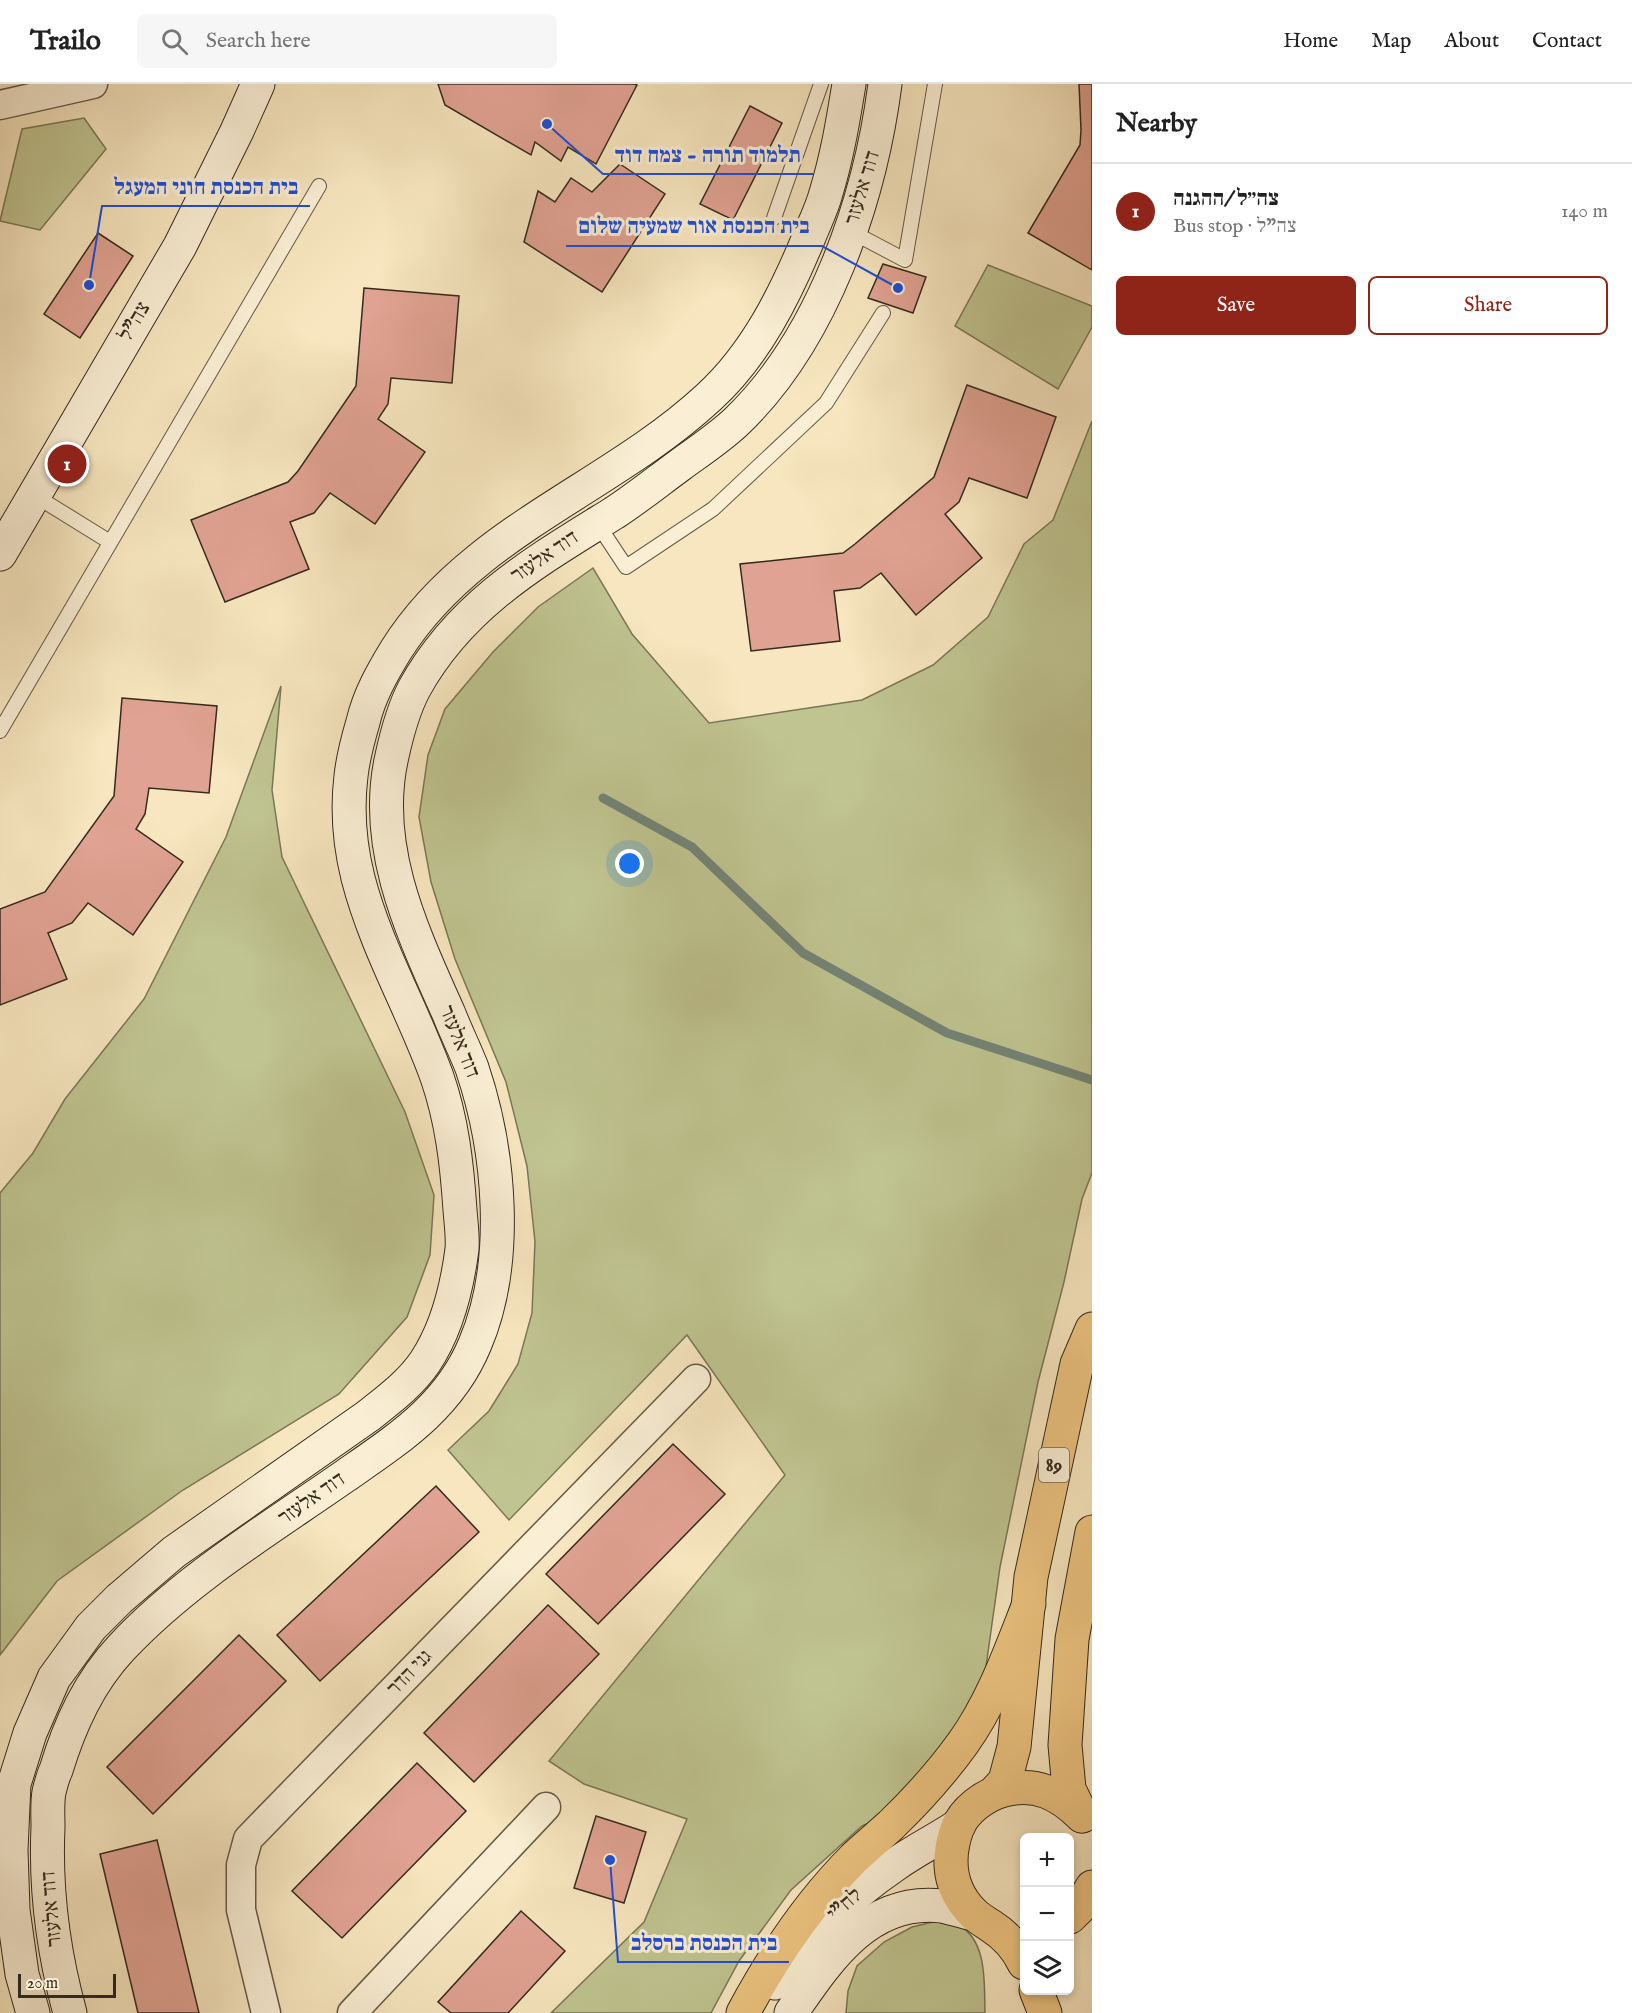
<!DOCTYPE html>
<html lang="en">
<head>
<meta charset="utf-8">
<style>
	:root { --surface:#fff; --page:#f6f6f6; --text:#222; --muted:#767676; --line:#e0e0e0; --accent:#8f2418 }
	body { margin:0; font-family:"IM FELL English","Frank Ruhl Libre",serif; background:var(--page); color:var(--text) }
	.controls { position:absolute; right:18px; bottom:18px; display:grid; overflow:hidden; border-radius:9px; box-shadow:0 3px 9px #0003 }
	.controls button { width:54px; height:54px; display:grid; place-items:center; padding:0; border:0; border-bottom:2px solid var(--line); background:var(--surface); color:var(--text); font:30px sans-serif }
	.scale { position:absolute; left:18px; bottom:15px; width:98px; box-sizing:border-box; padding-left:6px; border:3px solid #352b1e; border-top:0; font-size:16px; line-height:21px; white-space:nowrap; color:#352b1e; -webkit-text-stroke:4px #faefd5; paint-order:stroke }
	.you { position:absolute; left:630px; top:780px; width:21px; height:21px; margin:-15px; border:4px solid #fff; border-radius:50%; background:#1a73e8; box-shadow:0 0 0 9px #1a73e833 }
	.badge { display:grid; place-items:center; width:39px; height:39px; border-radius:50%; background:var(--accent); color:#fff; font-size:20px; font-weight:700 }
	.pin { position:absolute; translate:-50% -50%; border:3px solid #fff; box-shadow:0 2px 6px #0006 }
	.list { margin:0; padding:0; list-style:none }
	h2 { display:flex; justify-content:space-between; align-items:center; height:78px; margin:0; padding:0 24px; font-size:26px }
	h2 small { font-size:20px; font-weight:400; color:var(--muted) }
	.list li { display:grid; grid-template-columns:39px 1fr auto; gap:18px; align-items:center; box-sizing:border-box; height:96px; padding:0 24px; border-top:2px solid var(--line) }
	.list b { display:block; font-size:22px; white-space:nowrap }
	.list p { margin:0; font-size:20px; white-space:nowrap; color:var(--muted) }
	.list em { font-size:20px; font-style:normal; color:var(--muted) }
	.actions { display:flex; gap:12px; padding:18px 24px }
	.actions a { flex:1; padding:14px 0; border:2px solid var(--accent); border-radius:9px; text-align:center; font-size:21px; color:var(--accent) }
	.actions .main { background:var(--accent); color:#fff }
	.icon { flex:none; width:33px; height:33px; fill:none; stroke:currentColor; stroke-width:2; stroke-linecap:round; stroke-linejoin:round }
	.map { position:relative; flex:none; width:1092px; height:1929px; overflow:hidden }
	header { display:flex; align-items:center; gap:36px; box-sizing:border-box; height:84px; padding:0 30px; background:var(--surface); border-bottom:2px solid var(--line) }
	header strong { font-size:28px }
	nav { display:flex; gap:33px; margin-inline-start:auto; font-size:21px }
	.search { width:420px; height:54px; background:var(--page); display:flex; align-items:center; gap:15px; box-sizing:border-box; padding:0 21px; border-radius:9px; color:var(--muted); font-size:22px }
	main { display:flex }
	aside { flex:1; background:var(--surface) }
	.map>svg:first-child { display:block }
	.green { fill:#bfc490; stroke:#7a7857; stroke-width:1.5 }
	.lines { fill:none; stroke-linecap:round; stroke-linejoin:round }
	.stream { stroke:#738476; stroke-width:9 }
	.building { fill:#e0a292; stroke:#352b1e; stroke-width:1.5 }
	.lane-casing { stroke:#665a46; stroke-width:16 }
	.street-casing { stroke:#665a46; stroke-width:31 }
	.secondary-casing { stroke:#352b1e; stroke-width:35 }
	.highway-casing { stroke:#352b1e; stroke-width:35 }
	.lane { stroke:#faefd5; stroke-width:14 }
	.street { stroke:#faefd5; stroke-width:28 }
	.secondary { stroke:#faefd5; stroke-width:33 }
	.highway { stroke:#ecc380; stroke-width:33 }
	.labels { text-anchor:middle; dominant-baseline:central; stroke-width:6; stroke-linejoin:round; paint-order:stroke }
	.shield { fill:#faefd5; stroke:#706655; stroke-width:1.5 }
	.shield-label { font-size:20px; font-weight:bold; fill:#352b1e }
	.street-label { font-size:21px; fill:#352b1e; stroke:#faefd5 }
	.leader { fill:none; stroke:#1d4ed8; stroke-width:2 }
	.callout-dot { fill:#1d4ed8; stroke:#faefd5; stroke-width:2 }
	.callout-label { font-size:22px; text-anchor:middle; font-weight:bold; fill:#1d4ed8; stroke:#faefd5; stroke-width:6; stroke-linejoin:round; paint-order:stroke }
</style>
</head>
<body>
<header>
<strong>Trailo</strong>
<div class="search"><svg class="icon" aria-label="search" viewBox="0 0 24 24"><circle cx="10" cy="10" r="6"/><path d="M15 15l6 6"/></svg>Search here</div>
<nav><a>Home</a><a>Map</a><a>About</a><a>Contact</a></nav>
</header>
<main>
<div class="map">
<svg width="1092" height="1929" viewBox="0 0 1092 1929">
	<rect width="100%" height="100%" fill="#f7e6bf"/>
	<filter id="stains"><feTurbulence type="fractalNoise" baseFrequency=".00333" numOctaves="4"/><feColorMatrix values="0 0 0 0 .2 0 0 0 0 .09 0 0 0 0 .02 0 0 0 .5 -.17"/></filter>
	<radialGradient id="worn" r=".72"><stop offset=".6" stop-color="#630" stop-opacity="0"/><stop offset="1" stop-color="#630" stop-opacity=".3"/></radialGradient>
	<g class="green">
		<polygon points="84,34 106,65 40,146 0,137 22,45"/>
		<polygon points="988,181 1092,222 1092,243 1058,305 955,242"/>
		<polygon points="1092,337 1092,1089 1082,1115 1064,1198 1038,1298 1000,1483 979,1632 910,1721 862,1742 791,1806 739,1877 711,1929 551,1929 644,1838 687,1735 584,1700 549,1677 785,1391 687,1251 509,1436 448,1366 489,1327 518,1280 532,1229 535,1158 527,1082 506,998 455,875 431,798 419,733 428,671 445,625 493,568 538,523 593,484 632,550 709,639 862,616 933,581 988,533 1024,460 1053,436"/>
		<polygon points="281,602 272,706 282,773 405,1028 434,1111 430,1171 407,1233 339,1310 183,1406 57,1497 0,1571 0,1109 33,1069 65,1015 144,915 226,753"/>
		<path d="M941,1836c6,2 13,2 18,5 29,17 25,59 26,88h-139l2,-22 9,-25 27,-24 28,-15z"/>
	</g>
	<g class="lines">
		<polyline class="stream" points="603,714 692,763 803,869 947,949 1092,996"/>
	</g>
	<g class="building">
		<polygon points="438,0 634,0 637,1 596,80 568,63 561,77 535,58 531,71 445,21"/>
		<polygon points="1079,0 1092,0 1092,186 1028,149 1080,61 1081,46"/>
		<polygon points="750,22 782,39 733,136 700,120"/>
		<polygon points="620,80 665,110 602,208 524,158 538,107 555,118 571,94 592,108"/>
		<polygon points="98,149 133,172 80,254 44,230"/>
		<polygon points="883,180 926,193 913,229 868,214"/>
		<polygon points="364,204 459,212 452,299 391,294 388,320 378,335 425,368 375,440 330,409 314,429 290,438 309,485 225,518 191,436 288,398 298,387 356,302"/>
		<polygon points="967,301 1056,333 1027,414 969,394 959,418 945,430 982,474 916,531 881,489 860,504 834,507 840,557 751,567 740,480 843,469 855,460 934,393"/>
		<polygon points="122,614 217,622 209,709 149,704 145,730 136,745 183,778 133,851 88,819 72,839 48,849 67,895 0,921 0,825 45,808 114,712"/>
		<polygon points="673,1360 725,1410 598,1540 546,1490"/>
		<polygon points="436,1402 479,1448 320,1597 277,1551"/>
		<polygon points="548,1521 599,1570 474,1698 424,1649"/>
		<polygon points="239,1551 286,1597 153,1730 107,1683"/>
		<polygon points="417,1679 466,1727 342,1854 292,1807"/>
		<polygon points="596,1732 646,1748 624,1819 574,1804"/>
		<polygon points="157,1756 199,1929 138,1929 100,1770"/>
		<polygon points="521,1827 565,1867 508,1929 451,1929 438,1918"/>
	</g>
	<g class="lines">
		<g class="lane-casing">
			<g id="lane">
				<polyline points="774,134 821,0"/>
				<polyline points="850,147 905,176 935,0"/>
				<polyline points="34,411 110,458"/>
				<polyline points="597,439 626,483 713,425 826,319 883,229"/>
				<polyline points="0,647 319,102"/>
			</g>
		</g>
		<g class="street-casing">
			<g id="street">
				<polyline points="0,21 93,0"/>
				<polyline points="266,1929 241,1826 241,1781 248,1755 696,1295"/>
				<polyline points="352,1929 546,1723"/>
			</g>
		</g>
		<g class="secondary-casing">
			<g id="secondary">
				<polyline points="0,470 180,162 237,47 258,0"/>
				<path d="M775,1899c32,-48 74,-87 121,-119 20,-14 42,-25 63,-39"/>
				<path d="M33,1929l-11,-39 -9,-64 -2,-60 3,-66 16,-51 24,-55 37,-51 28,-28 55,-47 194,-136c20,-16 42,-32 57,-54 22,-33 32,-74 37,-113 1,-12 -1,-26 -2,-39 -3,-45 -8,-90 -23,-133 -24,-67 -61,-129 -79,-199 -8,-32 -11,-69 -7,-102 2,-18 7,-37 12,-54 6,-26 19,-49 33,-72 74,-118 214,-161 313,-253 47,-43 76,-102 100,-160 6,-15 13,-29 17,-44 11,-36 17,-72 23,-109"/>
				<path d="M70,1929c-17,-62 -25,-121 -22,-186 0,-11 -1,-24 1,-35 1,-4 5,-18 7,-22 14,-46 33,-88 66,-123 64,-68 147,-118 223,-171 53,-37 104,-69 130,-132 35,-82 25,-193 -3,-276 -7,-18 -16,-36 -23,-54 -36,-81 -78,-167 -57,-258 5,-23 11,-46 22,-67 46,-84 121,-127 200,-176 23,-15 44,-32 66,-48 19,-14 39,-27 56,-43 87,-83 134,-222 149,-338"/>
				<path d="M791,1929c36,-52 77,-116 151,-107 10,2 21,6 32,8"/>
			</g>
		</g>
		<g class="highway-casing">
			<g id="highway">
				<polyline points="994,1709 1005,1697 1014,1663 1031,1493 1077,1280 1092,1245"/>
				<polyline points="1082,1732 1069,1705 1065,1661 1072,1555 1092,1448"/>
				<polyline points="1070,1833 1081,1822 1092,1803"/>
				<path d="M1024,1879c-7,-15 -19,-28 -33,-37 -6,-4 -13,-8 -18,-13 -24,-24 -27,-53 -16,-84 7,-19 28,-34 47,-39 33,-8 55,4 78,26"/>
				<polyline points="1036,1906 1045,1929"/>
				<path d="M743,1929c29,-54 67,-111 111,-155 12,-11 25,-22 37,-33 26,-25 51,-53 72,-82 30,-42 47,-91 66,-139"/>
			</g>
		</g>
		<use href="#lane" class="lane"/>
		<use href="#street" class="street"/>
		<use href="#secondary" class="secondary"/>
		<use href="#highway" class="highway"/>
	</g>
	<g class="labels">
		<rect class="shield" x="1039" y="1364" width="30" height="34" rx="4.5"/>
		<g class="shield-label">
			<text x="1054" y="1381">89</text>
		</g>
		<g class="street-label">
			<text transform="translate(863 104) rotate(-73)">דוד אלעזר</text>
			<text transform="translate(135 238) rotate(-60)">צה"ל</text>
			<text transform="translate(545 473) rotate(-34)">דוד אלעזר</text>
			<text transform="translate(459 958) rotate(68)">דוד אלעזר</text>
			<text transform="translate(312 1415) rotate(-35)">דוד אלעזר</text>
			<text transform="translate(410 1589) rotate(-46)">גני הדר</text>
			<text transform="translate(845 1821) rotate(-42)">לח"י</text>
			<text transform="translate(52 1825) rotate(-95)">דוד אלעזר</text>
		</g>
	</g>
	<path class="leader" d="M547 40L603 90H813M89 201L102 122H310M898 204L822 162H566M610 1776L618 1878H789"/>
	<g class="callout-dot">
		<circle cx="547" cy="40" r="6"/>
		<circle cx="89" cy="201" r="6"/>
		<circle cx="898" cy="204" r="6"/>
		<circle cx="610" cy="1776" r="6"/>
	</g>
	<g class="callout-label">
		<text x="708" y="78">תלמוד תורה - צמח דוד</text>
		<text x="206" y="110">בית הכנסת חוני המעגל</text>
		<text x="694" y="149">בית הכנסת אור שמעיה שלום</text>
		<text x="704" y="1866">בית הכנסת ברסלב</text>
	</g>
	<rect width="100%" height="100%" filter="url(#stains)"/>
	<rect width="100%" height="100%" fill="url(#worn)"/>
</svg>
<div class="controls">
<button>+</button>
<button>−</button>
<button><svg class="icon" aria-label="layers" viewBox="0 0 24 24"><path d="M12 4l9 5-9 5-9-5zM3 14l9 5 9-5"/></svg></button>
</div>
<div class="scale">20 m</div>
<div class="you"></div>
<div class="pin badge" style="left:67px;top:380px">1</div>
</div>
<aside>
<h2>Nearby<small></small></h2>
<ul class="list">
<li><span class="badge">1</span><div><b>צה״ל /ההגנה</b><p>Bus stop · צה&quot;ל</p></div><em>140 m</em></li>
</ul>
<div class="actions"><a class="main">Save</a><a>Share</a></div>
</aside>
</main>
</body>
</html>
